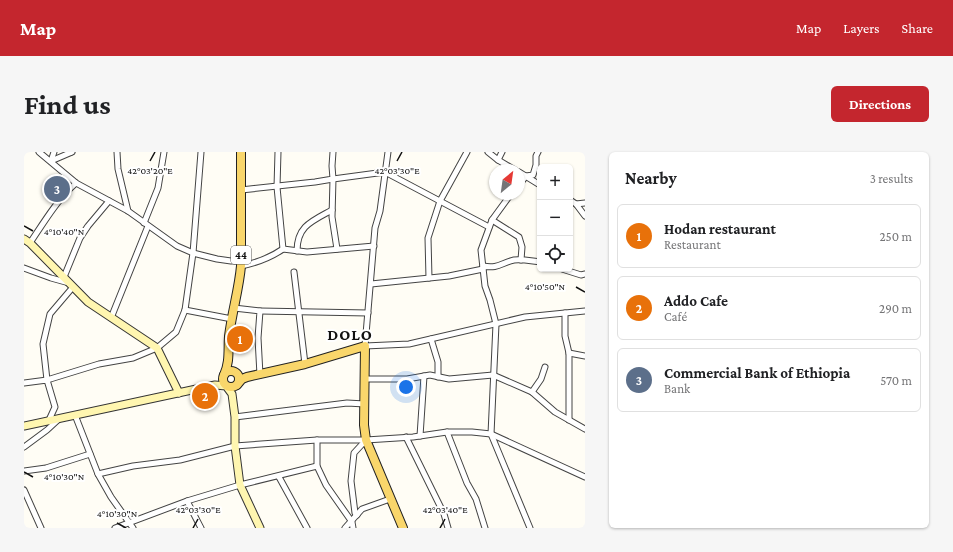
<!DOCTYPE html>
<html lang="en">
<head>
<meta charset="utf-8">
<style>
	:root { --surface:#fff; --page:#f6f6f6; --text:#202124; --muted:#757577; --line:#e0e0e0; --accent:#c4262e }
	body { margin:0; font-family:"Crimson Pro",serif; background:var(--page); color:var(--text) }
	.controls { position:absolute; right:12px; top:12px; display:grid; overflow:hidden; border-radius:6px; box-shadow:0 1px 3px #0004 }
	.controls button { width:36px; height:36px; display:grid; place-items:center; padding:0; border:0; border-bottom:1px solid var(--line); background:var(--surface); color:var(--text); font:20px sans-serif }
	.compass { position:absolute; left:465px; top:12px; width:36px; height:36px; border-radius:50%; background:var(--surface); box-shadow:0 1px 3px #0004; rotate:29deg }
	.you { position:absolute; left:382px; top:235px; width:14px; height:14px; margin:-10px; border:3px solid #fff; border-radius:50%; background:#1a73e8; box-shadow:0 0 0 6px #1a73e833 }
	.badge { display:grid; place-items:center; width:26px; height:26px; border-radius:50%; background:var(--accent); color:#fff; font-size:13px; font-weight:700 }
	.pin { position:absolute; translate:-50% -50%; border:2px solid #fff; box-shadow:0 1px 4px #0006 }
	.list { margin:0; padding:0; list-style:none }
	h2 { display:flex; justify-content:space-between; align-items:center; height:52px; margin:0; padding:0 16px; font-size:17px }
	h2 small { font-size:13px; font-weight:400; color:var(--muted) }
	.list li { display:grid; grid-template-columns:26px 1fr auto; gap:12px; align-items:center; box-sizing:border-box; height:64px; margin:0 8px 8px; padding:0 8px; border:1px solid var(--line); border-radius:6px }
	.list b { display:block; font-size:15px; white-space:nowrap }
	.list p { margin:0; font-size:13px; white-space:nowrap; color:var(--muted) }
	.list em { font-size:13px; font-style:normal; color:var(--muted) }
	.icon { flex:none; width:22px; height:22px; fill:none; stroke:currentColor; stroke-width:2; stroke-linecap:round; stroke-linejoin:round }
	.map { position:relative; flex:none; width:561px; height:376px; overflow:hidden; border-radius:6px }
	header { display:flex; align-items:center; gap:24px; box-sizing:border-box; height:56px; padding:0 20px; background:var(--accent); color:#fff }
	header strong { font-size:19px }
	nav { display:flex; gap:22px; margin-inline-start:auto; font-size:14px }
	.intro { display:flex; align-items:center; justify-content:space-between; box-sizing:border-box; height:96px; padding:0 24px }
	h1 { margin:0; font-size:28px }
	.button { padding:10px 18px; border-radius:6px; background:var(--accent); color:#fff; font-size:14px; font-weight:700 }
	main { display:flex; gap:24px; padding:0 24px }
	aside { flex:1; background:var(--surface); border-radius:6px; box-shadow:0 1px 3px #0004 }
	.map>svg:first-child { display:block }
	.lines { fill:none; stroke-linecap:round; stroke-linejoin:round }
	.street-casing { stroke:#444; stroke-width:7 }
	.secondary-casing { stroke:#333; stroke-width:9 }
	.primary-casing { stroke:#222; stroke-width:10 }
	.street { stroke:#fff; stroke-width:5 }
	.secondary { stroke:#fff6b0; stroke-width:7 }
	.primary { stroke:#f9d66b; stroke-width:8 }
	.ticks { fill:none; stroke:#111; stroke-width:1.5 }
	.labels { text-anchor:middle; dominant-baseline:central; stroke-width:4; stroke-linejoin:round; paint-order:stroke }
	.shield { fill:#fff; stroke:#585858; stroke-width:1 }
	.shield-label { font-size:11px; font-weight:bold; fill:#111 }
	.district-label { font-size:16px; font-weight:bold; letter-spacing:1px; fill:#111; stroke:#fff }
	.ticks-label { font-size:10px; text-anchor:middle; fill:#111; stroke:#fff; stroke-width:4; stroke-linejoin:round; paint-order:stroke }
</style>
</head>
<body>
<header>
<strong>Map</strong>
<nav><a>Map</a><a>Layers</a><a>Share</a></nav>
</header>
<div class="intro"><h1>Find us</h1><a class="button">Directions</a></div>
<main>
<div class="map">
<svg width="561" height="376" viewBox="0 0 561 376">
	<rect width="100%" height="100%" fill="#fffdf5"/>
	<g class="lines">
		<g class="street-casing">
			<g id="street">
				<polyline points="15,0 52,31 104,59 153,94 169,101 193,107 207,109 217,109"/>
				<polyline points="93,0 94,17 104,59"/>
				<polyline points="254,0 253,35 259,97"/>
				<polyline points="364,0 356,59 351,76 341,194 385,192 501,165 561,159"/>
				<polyline points="464,0 474,8 491,18"/>
				<polyline points="474,8 478,0"/>
				<polyline points="27,9 48,0"/>
				<polyline points="27,9 30,0"/>
				<polyline points="495,20 516,33"/>
				<polyline points="495,33 502,24 509,23 512,13 512,4 514,0"/>
				<polyline points="217,38 291,30 309,27 308,14 309,0"/>
				<polyline points="487,42 468,68 457,98 461,134 466,148 472,172 467,282 506,376"/>
				<polyline points="546,48 552,52 561,64"/>
				<polyline points="552,52 561,51"/>
				<polyline points="468,68 495,85 498,95 497,108"/>
				<polyline points="120,71 134,36 140,0"/>
				<path d="M6,91c14,-21 27,-43 46,-60"/>
				<polyline points="313,97 308,65 309,27 361,20 465,75"/>
				<path d="M273,99c0,-25 15,-30 35,-41"/>
				<path d="M217,114c15,-3 29,-8 42,-17l24,3 67,-6"/>
				<path d="M459,114c15,3 18,-3 31,-6 9,-1 17,1 26,2"/>
				<polyline points="0,116 27,126 45,131"/>
				<polyline points="538,117 557,123 561,122"/>
				<polyline points="270,120 281,212"/>
				<polyline points="40,125 56,86 64,74 85,49"/>
				<polyline points="405,126 404,86 416,49 443,0"/>
				<polyline points="347,132 425,124 459,117"/>
				<polyline points="49,135 26,162 19,192 23,228 75,212 109,206 133,196 152,180 161,158 169,101 177,0"/>
				<polyline points="210,156 236,159 234,186 236,223"/>
				<polyline points="161,158 208,167"/>
				<polyline points="236,159 344,161"/>
				<polyline points="541,161 541,184 545,201 545,268"/>
				<polyline points="87,166 124,74"/>
				<polyline points="407,187 414,210 414,225"/>
				<polyline points="545,201 561,204"/>
				<polyline points="341,227 383,227 406,223 425,227 469,223 508,240 531,260 561,277"/>
				<polyline points="0,231 23,228 31,255 25,268"/>
				<polyline points="508,240 517,227 521,215"/>
				<polyline points="51,263 74,322 87,345 109,376"/>
				<polyline points="211,265 323,251 341,252"/>
				<polyline points="423,280 443,331 452,347 461,376"/>
				<polyline points="396,284 400,224"/>
				<polyline points="382,285 420,362 424,376"/>
				<polyline points="293,288 293,314 302,333 328,370 329,376"/>
				<polyline points="0,295 23,278 35,267"/>
				<polyline points="0,319 22,316 66,302"/>
				<polyline points="74,322 109,314 156,308 211,294 293,288 342,288 389,285 423,280 448,280 467,282 561,325"/>
				<polyline points="255,325 283,376"/>
				<polyline points="0,338 17,376"/>
				<polyline points="163,349 177,376"/>
				<polyline points="333,363 331,361 327,329 330,301 342,288"/>
				<polyline points="91,376 163,349 216,333 293,314"/>
				<polyline points="321,376 338,357 366,347"/>
			</g>
		</g>
		<g class="secondary-casing">
			<g id="secondary">
				<polyline points="0,87 6,91 64,150 133,196 155,241"/>
				<polyline points="0,274 191,233 202,234 208,242 211,265 211,294 216,333 236,376"/>
			</g>
		</g>
		<g class="primary-casing">
			<g id="primary">
				<circle cx="207" cy="227" r="8"/>
				<path d="M200,223c6,-13 4,-25 5,-39 3,-24 10,-47 12,-70v-114"/>
				<polyline points="213,233 218,227 223,225 281,212 341,194 340,273 342,288 379,376"/>
			</g>
		</g>
		<use href="#street" class="street"/>
		<use href="#secondary" class="secondary"/>
		<use href="#primary" class="primary"/>
	</g>
	<path class="ticks" d="M126,9l5,-9M373,9l5,-9M0,74l9,5M552,135l9,5M0,320l9,5M93,371l9,5M169,376l5,-9M416,376l5,-9"/>
	<g class="labels">
		<rect class="shield" x="207" y="94" width="20" height="18" rx="3"/>
		<g class="shield-label">
			<text x="217" y="103">44</text>
		</g>
		<g class="district-label">
			<text x="326" y="182">DOLO</text>
		</g>
	</g>
	<g class="ticks-label">
		<text x="126" y="22">42°03'20"E</text>
		<text x="373" y="22">42°03'30"E</text>
		<text x="40" y="83">4°10'40"N</text>
		<text x="521" y="138">4°10'50"N</text>
		<text x="40" y="328">4°10'30"N</text>
		<text x="174" y="361">42°03'30"E</text>
		<text x="421" y="361">42°03'40"E</text>
		<text x="93" y="365">4°10'30"N</text>
	</g>
</svg>
<div class="controls">
<button>+</button>
<button>−</button>
<button><svg class="icon" aria-label="locate" viewBox="0 0 24 24"><circle cx="12" cy="12" r="6"/><path d="M12 2v4M12 18v4M2 12h4M18 12h4"/></svg></button>
</div>
<svg class="compass" viewBox="-18 -18 36 36"><path d="M0-13l5 13h-10z" fill="#e53935"/><path d="M0 13l5-13h-10z" fill="#757577"/></svg>
<div class="you"></div>
<div class="pin badge" style="left:216px;top:187px;background:#e8710a">1</div>
<div class="pin badge" style="left:181px;top:244px;background:#e8710a">2</div>
<div class="pin badge" style="left:33px;top:37px;background:#5c6f8a">3</div>
</div>
<aside>
<h2>Nearby<small>3 results</small></h2>
<ul class="list">
<li><span class="badge" style="background:#e8710a">1</span><div><b>Hodan restaurant</b><p>Restaurant</p></div><em>250 m</em></li>
<li><span class="badge" style="background:#e8710a">2</span><div><b>Addo Cafe</b><p>Café</p></div><em>290 m</em></li>
<li><span class="badge" style="background:#5c6f8a">3</span><div><b>Commercial Bank of Ethiopia</b><p>Bank</p></div><em>570 m</em></li>
</ul>
</aside>
</main>
</body>
</html>
